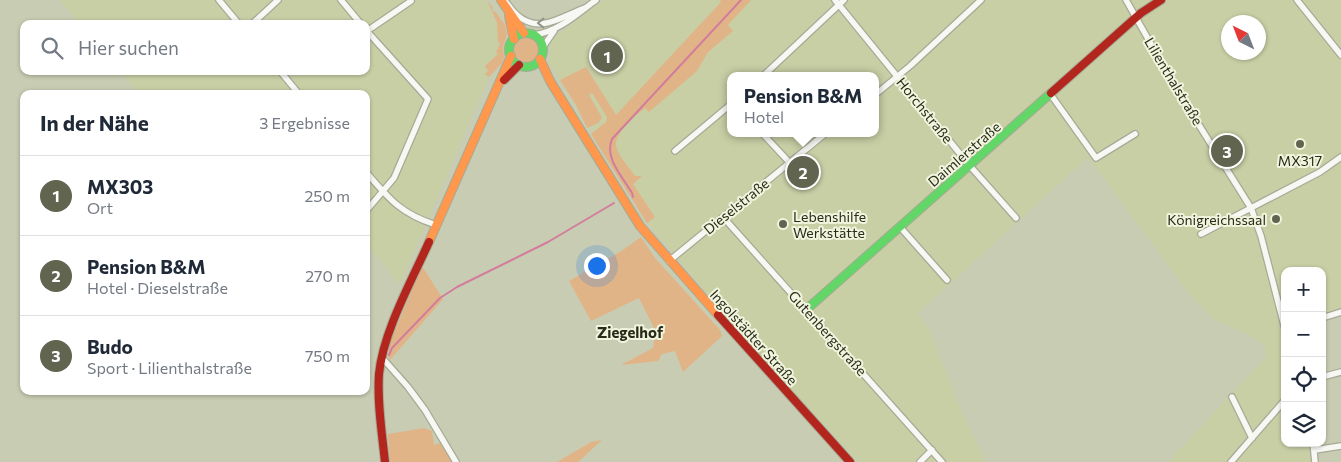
<!DOCTYPE html>
<html lang="de">
<head>
<meta charset="utf-8">
<style>
	:root { --surface:#fff; --page:#f2f2f3; --text:#1f2937; --muted:#747a83; --line:#e0e1e3; --accent:#61644f }
	body { margin:0; font-family:Commissioner,sans-serif; background:var(--page); color:var(--text) }
	.controls { position:absolute; right:15px; bottom:15px; display:grid; overflow:hidden; border-radius:10px; box-shadow:0 1px 4px #0004 }
	.controls button { width:45px; height:45px; display:grid; place-items:center; padding:0; border:0; border-bottom:1px solid var(--line); background:var(--surface); color:var(--text); font:25px sans-serif }
	.compass { position:absolute; left:1221px; top:15px; width:45px; height:45px; border-radius:50%; background:var(--surface); box-shadow:0 1px 4px #0004; rotate:318deg }
	.you { position:absolute; left:596px; top:265px; width:18px; height:18px; margin:-12px; border:4px solid #fff; border-radius:50%; background:#1a73e8; box-shadow:0 0 0 8px #1a73e833 }
	.badge { display:grid; place-items:center; width:32px; height:32px; border-radius:50%; background:var(--accent); color:#fff; font-size:16px; font-weight:700 }
	.pin { position:absolute; translate:-50% -50%; border:2px solid #fff; box-shadow:0 1px 5px #0006 }
	.popup { position:absolute; left:727px; top:72px; width:152px; height:65px; box-sizing:border-box; display:grid; place-content:center; border-radius:10px; background:var(--surface); filter:drop-shadow(0 1px 4px #0005); font-size:16px; white-space:nowrap; color:var(--muted) }
	.popup b { font-size:19px; color:var(--text) }
	.popup::after { content:''; position:absolute; left:50%; top:100%; margin-left:-10px; border:10px solid transparent; border-top-color:var(--surface) }
	.list { margin:0; padding:0; list-style:none }
	h2 { display:flex; justify-content:space-between; align-items:center; height:65px; margin:0; padding:0 20px; font-size:21px }
	h2 small { font-size:16px; font-weight:400; color:var(--muted) }
	.list li { display:grid; grid-template-columns:32px 1fr auto; gap:15px; align-items:center; box-sizing:border-box; height:80px; padding:0 20px; border-top:1px solid var(--line) }
	.list b { display:block; font-size:19px; white-space:nowrap }
	.list p { margin:0; font-size:16px; white-space:nowrap; color:var(--muted) }
	.list em { font-size:16px; font-style:normal; color:var(--muted) }
	.icon { flex:none; width:28px; height:28px; fill:none; stroke:currentColor; stroke-width:2; stroke-linecap:round; stroke-linejoin:round }
	.map { position:relative; flex:none; width:1341px; height:462px; overflow:hidden }
	.search { position:absolute; background:var(--surface); box-shadow:0 1px 4px #0004; left:20px; top:20px; width:350px; height:55px; display:flex; align-items:center; gap:12px; box-sizing:border-box; padding:0 18px; border-radius:10px; color:var(--muted); font-size:19px }
	.panel { position:absolute; background:var(--surface); box-shadow:0 1px 4px #0004; left:20px; top:90px; width:350px; height:305px; border-radius:10px }
	.map>svg:first-child { display:block }
	.built { fill:#c8cfa5; fill-rule:evenodd }
	.green { fill:#e1b488 }
	.lines { fill:none; stroke-linecap:round; stroke-linejoin:round }
	.stream { stroke:#d27d9c; stroke-width:2 }
	.street-casing { stroke:#a7aa96; stroke-width:8 }
	.fast-casing { stroke:#a7aa96; stroke-width:10 }
	.slow-casing { stroke:#a7aa96; stroke-width:10 }
	.jam-casing { stroke:#a7aa96; stroke-width:10 }
	.street { stroke:#f7f7f3; stroke-width:5.5 }
	.fast { stroke:#63d668; stroke-width:8 }
	.slow { stroke:#ff974d; stroke-width:8 }
	.jam { stroke:#b3261e; stroke-width:8 }
	.oneway { stroke:#909286 }
	.poi-dot { fill:#61644f; stroke:#f1f5de; stroke-width:2 }
	.labels { text-anchor:middle; dominant-baseline:central; stroke-width:4; stroke-linejoin:round; paint-order:stroke }
	.street-label { font-size:14px; fill:#292c1a; stroke:#f1f5de }
	.poi-label { font-size:14px; fill:#292c1a; stroke:#f1f5de }
	.neighbourhood-label { font-size:15px; font-weight:bold; fill:#292c1a; stroke:#f1f5de }
</style>
</head>
<body>
<div class="map">
<svg width="1341" height="462" viewBox="0 0 1341 462">
	<rect width="100%" height="100%" fill="#c8ccb2"/>
	<g class="built">
		<polygon points="60,0 487,0 497,23 498,41 500,44 498,54 486,74 489,77 400,284 366,244 366,94 139,94 120,71 366,71 366,24 80,24"/>
		<path d="M603,0h738v308l-19,6v-43h-37v54l-5,2 5,19v97h24l3,11 -1,8h-143l99,-106 -3,-11 -18,-12 -32,-13 -24,-25 -102,-138 -171,157 12,15 34,86 23,47h-128l-120,-132 -90,-107 -99,-160 3,-24zM1228,22h30v30h-30zM730,76h146v57h-146z"/>
	</g>
	<g class="green">
		<polygon points="487,0 493,8 492,9 493,12 495,11 505,25 507,34 503,47 504,57 502,63 489,77 485,74 488,71 485,66 498,54 496,52 500,44 498,41 497,23"/>
		<path d="M720,0h31l-23,25 5,6 -25,21 -11,19 -48,41 -4,-4c-10,8 -34,27 -28,41 3,9 12,18 18,27h7l-9,8 22,33 -8,6 -56,-89 15,-12 1,-5 -15,-24 -3,2 11,19 2,4 -4,5 -11,5 -11,-23 -16,-25 26,-13 30,48 105,-113z"/>
		<circle cx="527" cy="49" r="13"/>
		<polygon points="641,237 655,258 720,330 722,336 683,372 675,351 662,354 658,361 621,365 653,348 656,332 639,298 591,321 569,281 623,250"/>
		<polygon points="422,266 443,299 390,360 388,356 390,343"/>
		<polygon points="424,428 432,431 434,445 440,443 452,462 390,462 388,434"/>
		<polygon points="602,440 578,462 557,462 591,442"/>
	</g>
	<g class="lines">
		<g class="stream">
			<path d="M633,197l-1,-4c-10,-17 -28,-35 -20,-54l129,-139"/>
			<polyline points="389,355 392,348 440,298 457,287 548,242 614,203"/>
		</g>
		<g class="street-casing">
			<g id="street">
				<polyline points="219,0 239,24"/>
				<polyline points="341,0 361,24"/>
				<path d="M504,0c5,5 8,11 13,15 23,20 45,1 68,-7"/>
				<polyline points="835,0 970,166 1016,218"/>
				<polyline points="1126,0 1177,90 1251,208 1261,236 1285,329"/>
				<polyline points="1297,0 1341,55"/>
				<polyline points="252,24 278,0"/>
				<polyline points="366,30 428,99 394,178 366,211"/>
				<polyline points="367,31 411,1"/>
				<path d="M534,35c24,-3 43,-21 62,-35"/>
				<polyline points="543,47 554,31"/>
				<polyline points="280,71 299,94"/>
				<polyline points="763,76 844,0"/>
				<polyline points="876,94 910,66 981,0"/>
				<polyline points="1051,95 1096,158 1135,134"/>
				<polyline points="762,133 789,162"/>
				<polyline points="675,151 730,105"/>
				<path d="M366,172c23,27 35,42 70,53"/>
				<polyline points="723,217 942,462"/>
				<polyline points="900,227 947,280"/>
				<polyline points="1201,234 1320,172 1341,157"/>
				<polyline points="669,261 826,133"/>
				<polyline points="1322,318 1341,312"/>
				<polyline points="381,360 385,361 408,387 425,410 456,462"/>
				<polyline points="1322,377 1341,372"/>
				<polyline points="1232,397 1252,438"/>
				<polyline points="1313,443 1315,462"/>
				<polyline points="1315,450 1341,446"/>
				<polyline points="920,462 932,450"/>
				<polyline points="1231,462 1285,400"/>
			</g>
		</g>
		<g class="fast-casing">
			<g id="fast">
				<circle cx="526" cy="50" r="17"/>
				<polyline points="807,309 1051,93"/>
			</g>
		</g>
		<g class="slow-casing">
			<g id="slow">
				<polyline points="501,0 524,33"/>
				<polyline points="509,16 514,39"/>
				<polyline points="540,59 550,81 640,226 718,315"/>
				<polyline points="429,242 511,56"/>
			</g>
		</g>
		<g class="jam-casing">
			<g id="jam">
				<polyline points="504,80 519,65"/>
				<polyline points="1051,93 1141,13 1161,0"/>
				<polyline points="718,315 850,462"/>
				<path d="M385,462c-3,-29 -8,-59 -6,-88 4,-42 33,-94 50,-132"/>
			</g>
		</g>
		<use href="#street" class="street"/>
		<use href="#fast" class="fast"/>
		<use href="#slow" class="slow"/>
		<use href="#jam" class="jam"/>
	</g>
	<defs><path id="oneway-chevron" d="M-2-3.5L2.5 0L-2 3.5" fill="none" stroke-width="1.6" stroke-linecap="round" stroke-linejoin="round" transform="scale(1.25)"/></defs>
	<use class="oneway" href="#oneway-chevron" transform="translate(541 23) rotate(-179)"/>
	<g class="poi-dot">
		<circle cx="1300" cy="144" r="5"/>
		<circle cx="1276" cy="219" r="5"/>
		<circle cx="783" cy="224" r="5"/>
	</g>
	<g class="labels">
		<g class="street-label">
			<text transform="translate(1174 81) rotate(59)">Lilienthalstraße</text>
			<text transform="translate(925 110) rotate(51)">Horchstraße</text>
			<text transform="translate(964 154) rotate(-41)">Daimlerstraße</text>
			<text transform="translate(736 206) rotate(-39)">Dieselstraße</text>
			<text transform="translate(828 333) rotate(48)">Gutenbergstraße</text>
			<text transform="translate(754 337) rotate(48)">Ingolstädter Straße</text>
		</g>
		<g class="poi-label">
			<text x="1300" y="160">MX317</text>
			<text x="793" y="216" text-anchor="start">Lebenshilfe<tspan x="793" dy="16">Werkstätte</tspan></text>
			<text x="1266" y="219" text-anchor="end">Königreichssaal</text>
		</g>
		<g class="neighbourhood-label">
			<text x="630" y="332">Ziegelhof</text>
		</g>
	</g>
</svg>
<div class="controls">
<button>+</button>
<button>−</button>
<button><svg class="icon" aria-label="locate" viewBox="0 0 24 24"><circle cx="12" cy="12" r="6"/><path d="M12 2v4M12 18v4M2 12h4M18 12h4"/></svg></button>
<button><svg class="icon" aria-label="layers" viewBox="0 0 24 24"><path d="M12 4l9 5-9 5-9-5zM3 14l9 5 9-5"/></svg></button>
</div>
<svg class="compass" viewBox="-18 -18 36 36"><path d="M0-13l5 13h-10z" fill="#e53935"/><path d="M0 13l5-13h-10z" fill="#747a83"/></svg>
<div class="you"></div>
<div class="pin badge" style="left:607px;top:56px">1</div>
<div class="pin badge" style="left:803px;top:172px">2</div>
<div class="popup"><b>Pension B&amp;M</b>Hotel</div>
<div class="pin badge" style="left:1227px;top:151px">3</div>
<div class="search"><svg class="icon" aria-label="search" viewBox="0 0 24 24"><circle cx="10" cy="10" r="6"/><path d="M15 15l6 6"/></svg>Hier suchen</div>
<section class="panel">
<h2>In der Nähe<small>3 Ergebnisse</small></h2>
<ul class="list">
<li><span class="badge">1</span><div><b>MX303</b><p>Ort</p></div><em>250 m</em></li>
<li><span class="badge">2</span><div><b>Pension B&amp;M</b><p>Hotel · Dieselstraße</p></div><em>270 m</em></li>
<li><span class="badge">3</span><div><b>Budo</b><p>Sport · Lilienthalstraße</p></div><em>750 m</em></li>
</ul>
</section>
</div>
</body>
</html>
